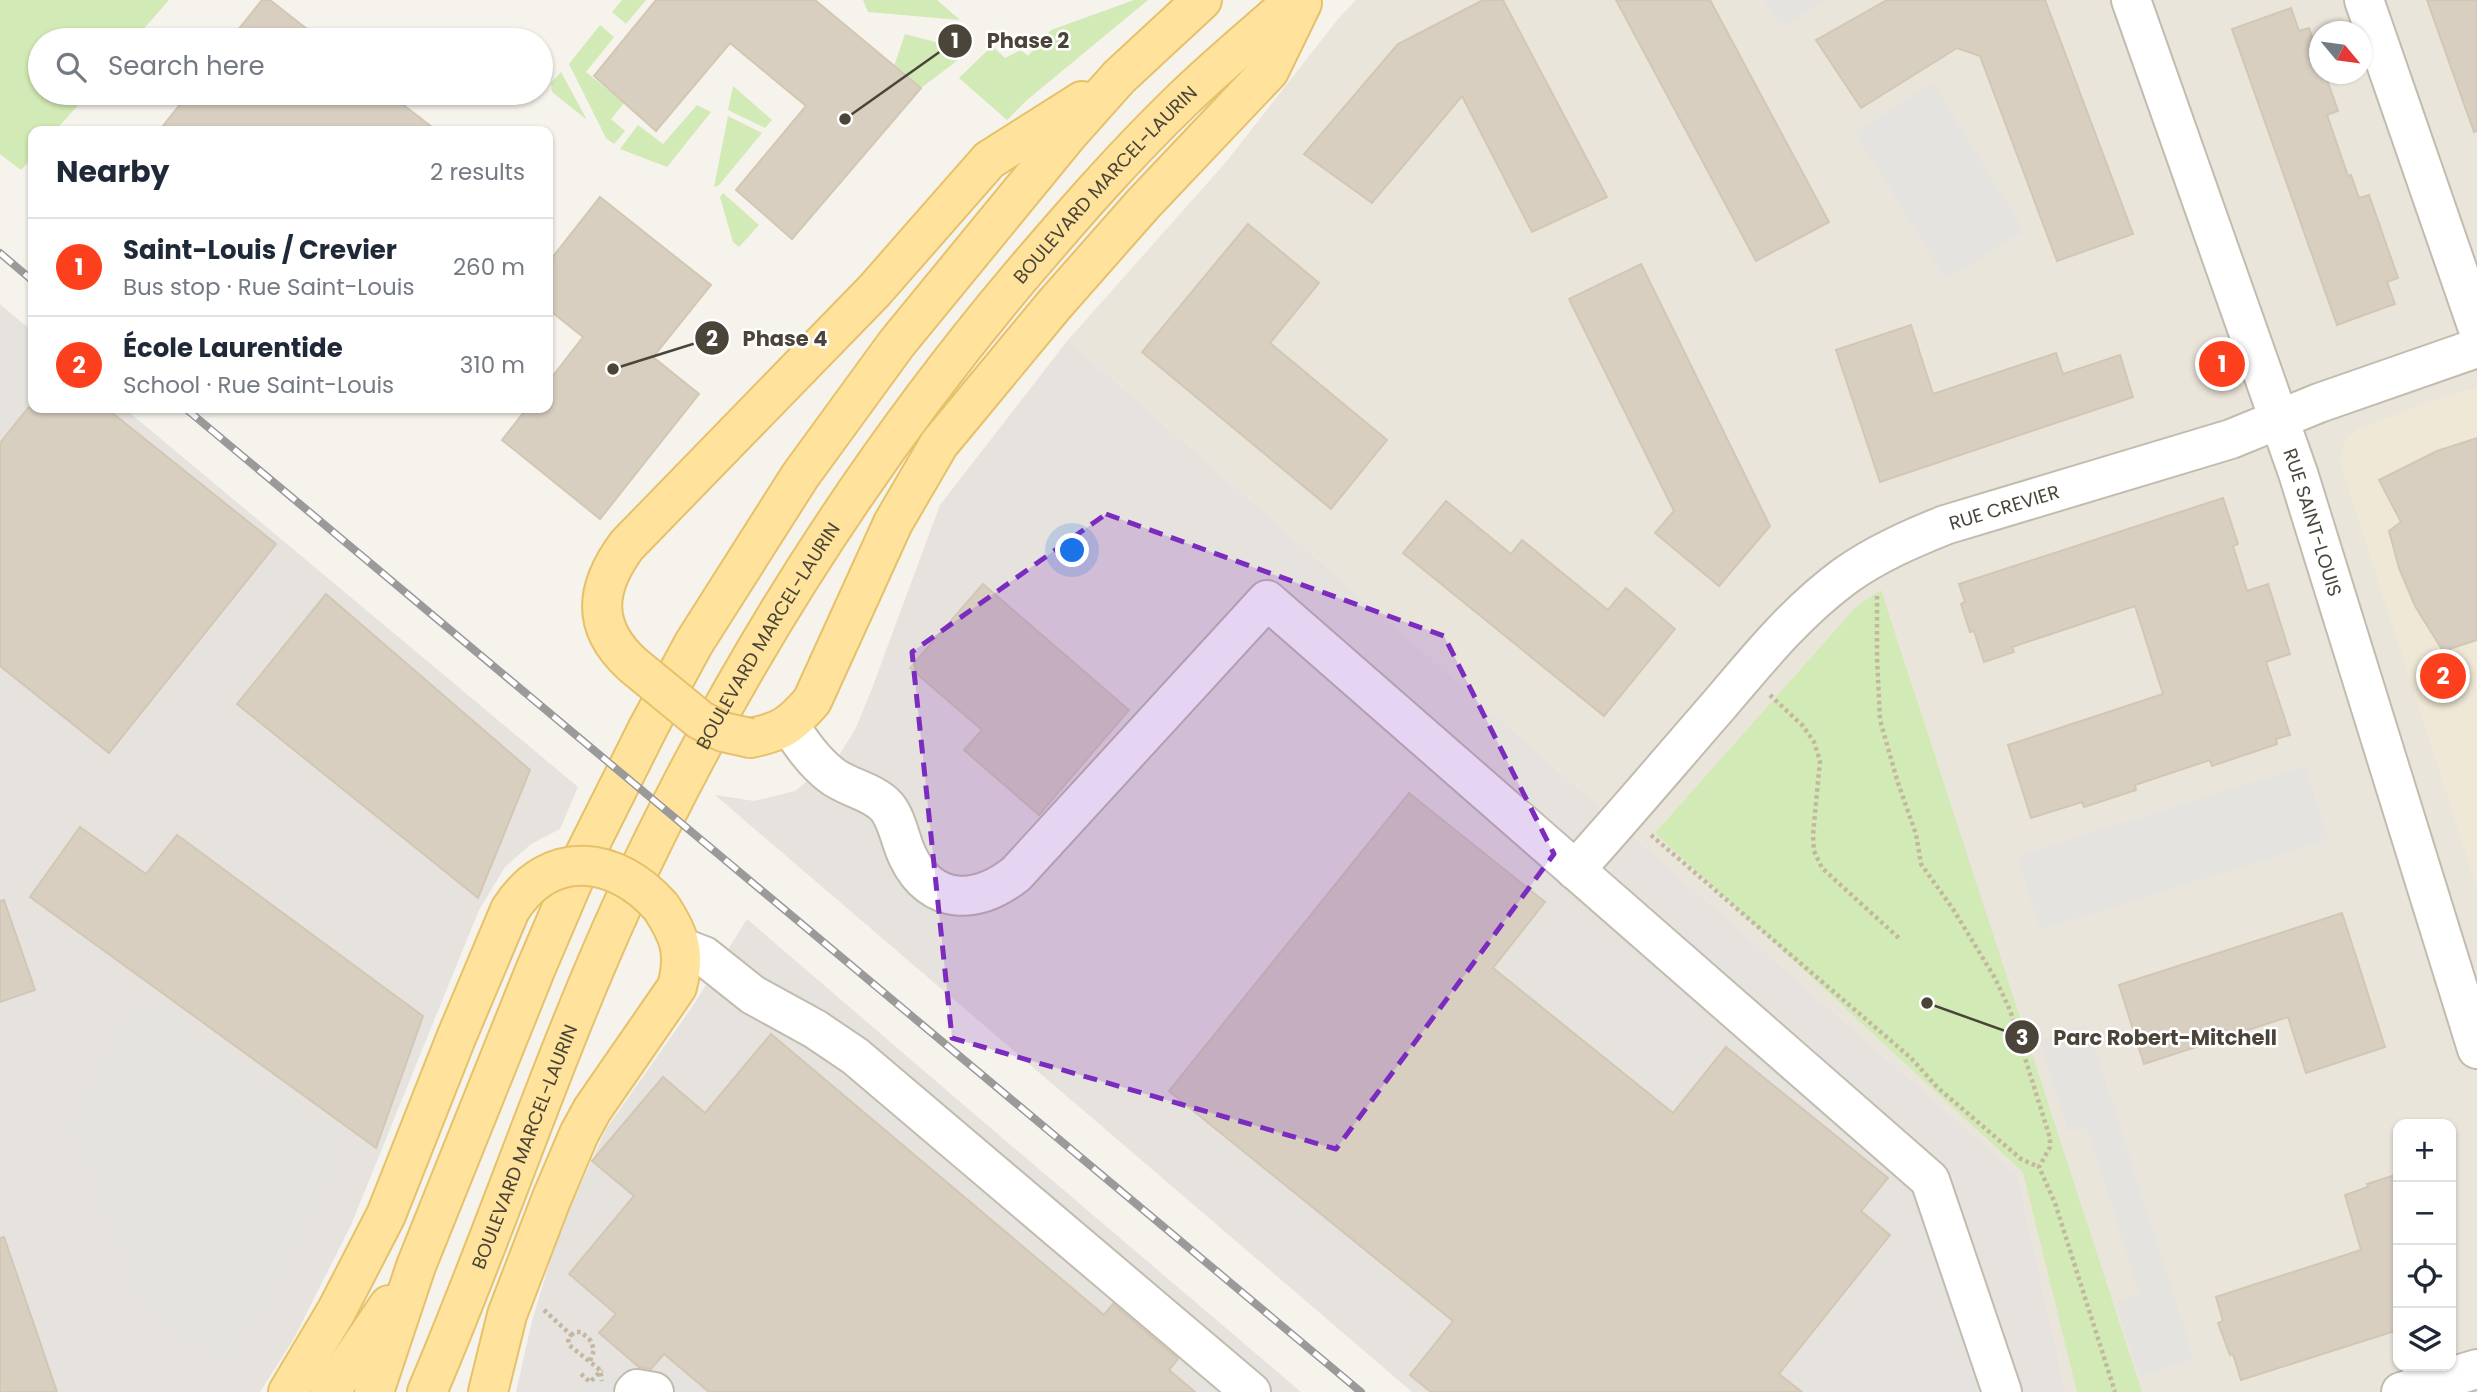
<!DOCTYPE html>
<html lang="en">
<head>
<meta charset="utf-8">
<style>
	:root { --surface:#fff; --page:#f2f2f3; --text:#1f2937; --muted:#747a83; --line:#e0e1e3; --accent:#fc3f1d }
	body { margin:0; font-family:Poppins,sans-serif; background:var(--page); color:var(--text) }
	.controls { position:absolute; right:21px; bottom:21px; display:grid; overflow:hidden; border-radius:14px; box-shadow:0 2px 5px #0004 }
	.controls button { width:63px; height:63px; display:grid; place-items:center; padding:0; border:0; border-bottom:2px solid var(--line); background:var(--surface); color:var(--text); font:35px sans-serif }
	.compass { position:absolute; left:2309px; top:21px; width:63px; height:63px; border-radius:50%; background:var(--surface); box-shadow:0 2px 5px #0004; rotate:119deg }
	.you { position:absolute; left:1073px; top:551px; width:24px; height:24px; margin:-18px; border:5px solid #fff; border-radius:50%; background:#1a73e8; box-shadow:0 0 0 10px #1a73e833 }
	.badge { display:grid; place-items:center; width:46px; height:46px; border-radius:50%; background:var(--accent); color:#fff; font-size:23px; font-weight:700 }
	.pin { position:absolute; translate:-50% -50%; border:4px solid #fff; box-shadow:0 2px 7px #0006 }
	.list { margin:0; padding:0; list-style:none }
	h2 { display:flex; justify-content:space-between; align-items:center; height:91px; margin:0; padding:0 28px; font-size:30px }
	h2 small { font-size:23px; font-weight:400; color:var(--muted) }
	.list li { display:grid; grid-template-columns:46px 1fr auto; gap:21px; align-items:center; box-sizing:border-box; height:98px; padding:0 28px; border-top:2px solid var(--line) }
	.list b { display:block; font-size:26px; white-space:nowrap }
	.list p { margin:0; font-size:23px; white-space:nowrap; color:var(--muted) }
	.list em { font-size:23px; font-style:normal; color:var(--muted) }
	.icon { flex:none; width:38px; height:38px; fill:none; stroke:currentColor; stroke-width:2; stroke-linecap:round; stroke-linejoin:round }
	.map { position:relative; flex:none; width:2477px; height:1392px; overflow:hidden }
	.search { position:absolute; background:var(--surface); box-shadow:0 2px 5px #0004; left:28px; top:28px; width:525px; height:77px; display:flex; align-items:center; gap:18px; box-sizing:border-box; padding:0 24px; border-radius:38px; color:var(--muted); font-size:26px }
	.panel { position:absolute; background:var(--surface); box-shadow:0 2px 5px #0004; left:28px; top:126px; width:525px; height:287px; border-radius:14px }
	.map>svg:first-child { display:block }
	.residential { fill:#eae5da; fill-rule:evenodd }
	.industrial { fill:#e6e2dd }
	.education { fill:#efe8d6 }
	.green { fill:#d2eab5 }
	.parking { fill:#e5e3e0 }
	.building { fill:#d8cfc1; stroke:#d3c7b4; stroke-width:2 }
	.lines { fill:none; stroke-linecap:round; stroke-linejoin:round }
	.minor-casing { stroke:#c2bbae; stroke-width:42 }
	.major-casing { stroke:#e6c16a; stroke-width:42 }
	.path { stroke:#c4b79f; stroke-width:4.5; stroke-dasharray:3.5 3.5; stroke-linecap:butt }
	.minor { stroke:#fff; stroke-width:38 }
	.major { stroke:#ffe39c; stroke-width:38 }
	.rail-casing { stroke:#9a9a9a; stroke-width:8 }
	.rail { stroke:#fff; stroke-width:5; stroke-dasharray:16; stroke-linecap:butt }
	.major-bridge-casing { stroke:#e6c16a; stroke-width:42; stroke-linecap:butt }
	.major-bridge { stroke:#ffe39c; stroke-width:38 }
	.marked { fill:#7b2cbf; fill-opacity:0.2; stroke:#7b2cbf; stroke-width:5; stroke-dasharray:14 9; stroke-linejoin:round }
	.labels { text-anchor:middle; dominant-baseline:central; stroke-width:5; stroke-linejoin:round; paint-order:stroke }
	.street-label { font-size:19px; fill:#4b4439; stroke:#fff }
	.leader { fill:none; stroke:#4b4439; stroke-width:2.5 }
	.callout-dot { fill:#4b4439; stroke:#fff; stroke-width:2.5 }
	.mark-label { font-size:21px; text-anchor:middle; font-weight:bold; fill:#fff }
	.callout-label { font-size:21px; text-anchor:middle; font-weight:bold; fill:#4b4439; stroke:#fff; stroke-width:5; stroke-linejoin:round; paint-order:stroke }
</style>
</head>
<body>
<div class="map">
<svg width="2477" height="1392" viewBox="0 0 2477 1392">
	<rect width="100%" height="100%" fill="#f6f3ec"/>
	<path class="residential" d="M1356,0h1121v1392h-411l-49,-219 -949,-833 158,-178 112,-143zM2320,32h42v42h-42zM2398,1124h53v242h-53z"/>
	<g class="industrial">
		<polygon points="0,304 33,332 33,408 124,408 578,787 560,829 531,844 505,867 479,910 351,1225 293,1340 260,1392 0,1392"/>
		<polygon points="1068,340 2017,1173 2066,1392 1412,1392 715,795 754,801 795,791 839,755 855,730 871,691 940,505"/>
		<polygon points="747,919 959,1101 1301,1392 516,1392 532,1321 558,1235 606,1129 692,1007"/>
	</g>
	<polygon class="education" points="2477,387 2477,889 2340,462 2344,442 2356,430 2432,401"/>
	<g class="green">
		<polygon points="0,0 169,0 134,40 40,40 40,93 89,93 55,131 33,131 33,157 21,170 0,154"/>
		<polygon points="622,0 646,0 626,24 612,12"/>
		<polygon points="863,0 937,0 960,20 868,12"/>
		<polygon points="1134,0 1148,0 1027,100 1007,120 959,78 992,46 1005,58 1021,50 1028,56 1051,30"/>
		<polygon points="600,25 614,37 586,72 624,103 611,119 625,131 614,144 606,138 569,64"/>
		<polygon points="905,34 970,51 921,88 894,66"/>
		<polygon points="561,72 587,120 552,92 551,83"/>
		<polygon points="733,86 772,120 765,128 728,110"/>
		<polygon points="697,105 711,112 667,167 620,149 638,125 663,144"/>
		<polygon points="728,116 762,133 719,185 714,187"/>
		<polygon points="723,193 759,225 739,247 733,242 720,197"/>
		<polygon points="1881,590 2142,1392 2077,1392 2023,1172 1655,833 1856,607"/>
	</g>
	<g class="parking">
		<polygon points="1764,0 1825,0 1782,28"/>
		<polygon points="1933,83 2024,231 1946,279 1855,132"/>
		<polygon points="2305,766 2328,840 2040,930 2017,856"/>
		<polygon points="143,1002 341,1141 227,1365 145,1306 75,1121"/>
		<polygon points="2087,1024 2194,1359 2140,1377 2116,1303 2140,1294 2086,1126 2069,1132 2039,1040"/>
		<polygon points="598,1366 631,1392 577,1392"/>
		<polygon points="674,1370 700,1392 657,1392"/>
	</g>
	<g class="building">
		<polygon points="262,0 270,0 321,40 230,40"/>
		<polygon points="656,0 815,0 921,88 792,239 736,190 806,106 730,43 656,131 594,76"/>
		<polygon points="1483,0 1503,0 1607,197 1532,232 1462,96 1372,203 1304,154 1398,44"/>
		<polygon points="1616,0 1710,0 1829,222 1756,261"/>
		<polygon points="1887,0 2045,0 2133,234 2057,261 1980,56 1957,48 1861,108 1816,40"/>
		<polygon points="2427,0 2477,0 2477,131 2474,132"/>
		<polygon points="2291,8 2299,31 2309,28 2320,59 2320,74 2325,74 2338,111 2327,115 2348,176 2351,175 2359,198 2369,195 2398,278 2387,282 2395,304 2337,325 2232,29"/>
		<polygon points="189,93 388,93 437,131 159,131"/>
		<polygon points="600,197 711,285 653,357 699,394 600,519 502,440 527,408 548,408 548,382 583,337 548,309 548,263"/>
		<polygon points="1248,224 1319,283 1270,343 1387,440 1331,509 1142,352"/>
		<polygon points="1641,264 1770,526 1719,586 1655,533 1674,511 1569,299"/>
		<polygon points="1911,325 1933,394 2056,353 2063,374 2120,355 2133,397 1880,482 1836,350"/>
		<polygon points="28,408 106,408 276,544 109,753 0,666 0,443"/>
		<polygon points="2477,438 2477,640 2443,651 2415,606 2399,568 2389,531 2401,522 2379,480 2437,451"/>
		<polygon points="2223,498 2238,544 2233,546 2247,591 2268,584 2290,654 2266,662 2290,735 2276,739 2277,744 2212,766 2210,760 2135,785 2136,790 2084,807 2082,802 2031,818 2008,745 2163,694 2135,606 2012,647 2014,652 1984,662 1974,631 1970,632 1961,604 1965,602 1959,584"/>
		<polygon points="1446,501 1511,554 1522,540 1608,610 1626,588 1675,629 1604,716 1403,553"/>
		<polygon points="983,584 1129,710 1039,815 964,750 982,730 910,668"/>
		<polygon points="326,594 530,770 478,898 237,704"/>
		<polygon points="1409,793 1545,902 1493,968 1673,1113 1726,1047 1888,1178 1861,1211 1890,1235 1779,1374 1802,1392 1431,1392 1410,1375 1453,1321 1169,1091"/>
		<polygon points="80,827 146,874 177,835 423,1016 376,1148 30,897"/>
		<polygon points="4,900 35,990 0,1002 0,901"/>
		<polygon points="2342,913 2385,1047 2306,1073 2288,1017 2144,1064 2119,985"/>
		<polygon points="771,1034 1104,1315 1113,1304 1178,1359 1169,1370 1195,1392 709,1392 664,1354 651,1369 639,1367 599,1333 616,1314 569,1274 634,1196 592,1161 663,1077 705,1113"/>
		<polygon points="2398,1174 2398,1330 2241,1380 2233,1354 2230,1355 2218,1323 2223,1321 2216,1297 2361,1250 2345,1195 2368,1187 2367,1184"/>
		<polygon points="4,1237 57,1392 0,1392 0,1238"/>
	</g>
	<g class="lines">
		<g class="minor-casing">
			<g id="minor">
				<path id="s1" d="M2131,0l167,473 179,576"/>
				<polyline points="2364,0 2477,326"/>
				<path d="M789,725c12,18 25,37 42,50 16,13 42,16 56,32 11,14 13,34 21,50 24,50 70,47 108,17l251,-274 663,580 72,212"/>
				<path id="s2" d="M1575,870c49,-54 96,-110 144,-165 39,-46 77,-93 126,-129 31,-22 65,-37 100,-51l286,-86 88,-36 158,-55"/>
				<polyline points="681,951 691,951 704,956 753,995 815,1029 855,1056 1251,1392"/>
				<polyline points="634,1392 637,1389 654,1392"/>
				<polyline points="2401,1392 2477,1369"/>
			</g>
		</g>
		<g class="major-casing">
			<g id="major">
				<path d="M633,665c-42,-38 -38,-77 -6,-120l247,-254 115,-131 93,-59"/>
				<path d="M750,738c32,-6 41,-13 62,-37l81,-178 46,-79 115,-139 89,-101 126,-133 33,-68"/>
				<polyline points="288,1392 337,1310 386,1215 456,1038 510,910"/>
				<polyline points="330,1392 389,1305"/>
				<polyline points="374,1392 416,1266 536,968 583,858 649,726 694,643 800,476 897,343 1070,132 1119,77 1202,0"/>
				<path id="s3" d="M427,1392c69,-161 123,-328 196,-488 104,-225 236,-436 396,-626 52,-61 105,-122 163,-178 36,-35 75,-67 112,-100"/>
				<path d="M488,1392l19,-77 44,-115 28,-66 13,-24 85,-123c9,-34 3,-51 -16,-80"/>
			</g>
		</g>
		<g class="path">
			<polyline points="1877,596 1877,658 1880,720 1898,783 1916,834 1921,864 1953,909 1995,978 2010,1010 2050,1138 2050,1147 2039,1167 2055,1203 2115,1392"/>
			<polyline points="1770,695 1803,726 1814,742 1820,761 1813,835 1814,851 1822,868 1901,940"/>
			<polyline points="1651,835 1911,1058 1938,1088 2021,1159 2039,1167"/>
			<polyline points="544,1310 571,1335 568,1338 569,1345 600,1370 602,1381"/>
			<polyline points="571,1335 575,1332 581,1332 591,1341 594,1350 590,1361"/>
			<polyline points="581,1374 590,1382 602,1370"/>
		</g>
		<use href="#minor" class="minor"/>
		<use href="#major" class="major"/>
		<g class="rail-casing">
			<g id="rail">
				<polyline points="0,253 33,281"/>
				<polyline points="185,408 1361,1392"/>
			</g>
		</g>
		<use href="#rail" class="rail"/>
		<g class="major-bridge-casing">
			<g id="major-bridge">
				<polyline points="633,665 700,720 723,732 750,738"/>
				<path d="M510,910c40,-63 106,-54 151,-3"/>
			</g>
		</g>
		<use href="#major-bridge" class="major-bridge"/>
	</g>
	<path class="marked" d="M1106,514l338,122 110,218 -218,295 -384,-111 -40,-386z"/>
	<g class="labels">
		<g class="street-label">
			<text stroke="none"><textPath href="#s3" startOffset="1396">BOULEVARD MARCEL-LAURIN</textPath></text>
			<text stroke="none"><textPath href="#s2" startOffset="574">RUE CREVIER</textPath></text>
			<text stroke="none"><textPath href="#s1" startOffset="553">RUE SAINT-LOUIS</textPath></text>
			<text stroke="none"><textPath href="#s3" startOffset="831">BOULEVARD MARCEL-LAURIN</textPath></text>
			<text stroke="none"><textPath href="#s3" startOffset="264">BOULEVARD MARCEL-LAURIN</textPath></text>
		</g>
	</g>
	<path class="leader" d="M845 119L955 41M613 369L712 338M1927 1003L2022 1037"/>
	<g class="callout-dot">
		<circle cx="845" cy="119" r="7"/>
		<circle cx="613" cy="369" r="7"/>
		<circle cx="1927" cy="1003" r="7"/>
		<circle cx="955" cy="41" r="18"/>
		<circle cx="712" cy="338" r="18"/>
		<circle cx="2022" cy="1037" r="18"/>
	</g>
	<g class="mark-label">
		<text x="955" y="48">1</text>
		<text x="712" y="346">2</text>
		<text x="2022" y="1045">3</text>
	</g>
	<g class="callout-label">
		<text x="1028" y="48">Phase 2</text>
		<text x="785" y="346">Phase 4</text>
		<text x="2165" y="1045">Parc Robert-Mitchell</text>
	</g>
</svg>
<div class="controls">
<button>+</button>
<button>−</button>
<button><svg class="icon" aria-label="locate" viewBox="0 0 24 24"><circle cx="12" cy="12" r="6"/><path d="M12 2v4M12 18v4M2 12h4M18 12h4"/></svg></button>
<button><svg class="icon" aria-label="layers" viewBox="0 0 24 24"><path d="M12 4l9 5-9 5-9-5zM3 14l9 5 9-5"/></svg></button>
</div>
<svg class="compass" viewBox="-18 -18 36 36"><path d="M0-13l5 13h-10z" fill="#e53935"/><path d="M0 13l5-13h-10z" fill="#747a83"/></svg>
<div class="you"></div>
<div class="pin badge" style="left:2222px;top:364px">1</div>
<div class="pin badge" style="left:2443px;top:676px">2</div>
<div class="search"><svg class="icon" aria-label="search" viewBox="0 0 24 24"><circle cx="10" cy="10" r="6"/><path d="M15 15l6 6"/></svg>Search here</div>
<section class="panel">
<h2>Nearby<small>2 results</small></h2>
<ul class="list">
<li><span class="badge">1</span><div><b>Saint-Louis / Crevier</b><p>Bus stop · Rue Saint-Louis</p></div><em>260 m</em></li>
<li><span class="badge">2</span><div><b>École Laurentide</b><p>School · Rue Saint-Louis</p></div><em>310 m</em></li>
</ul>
</section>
</div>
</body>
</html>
